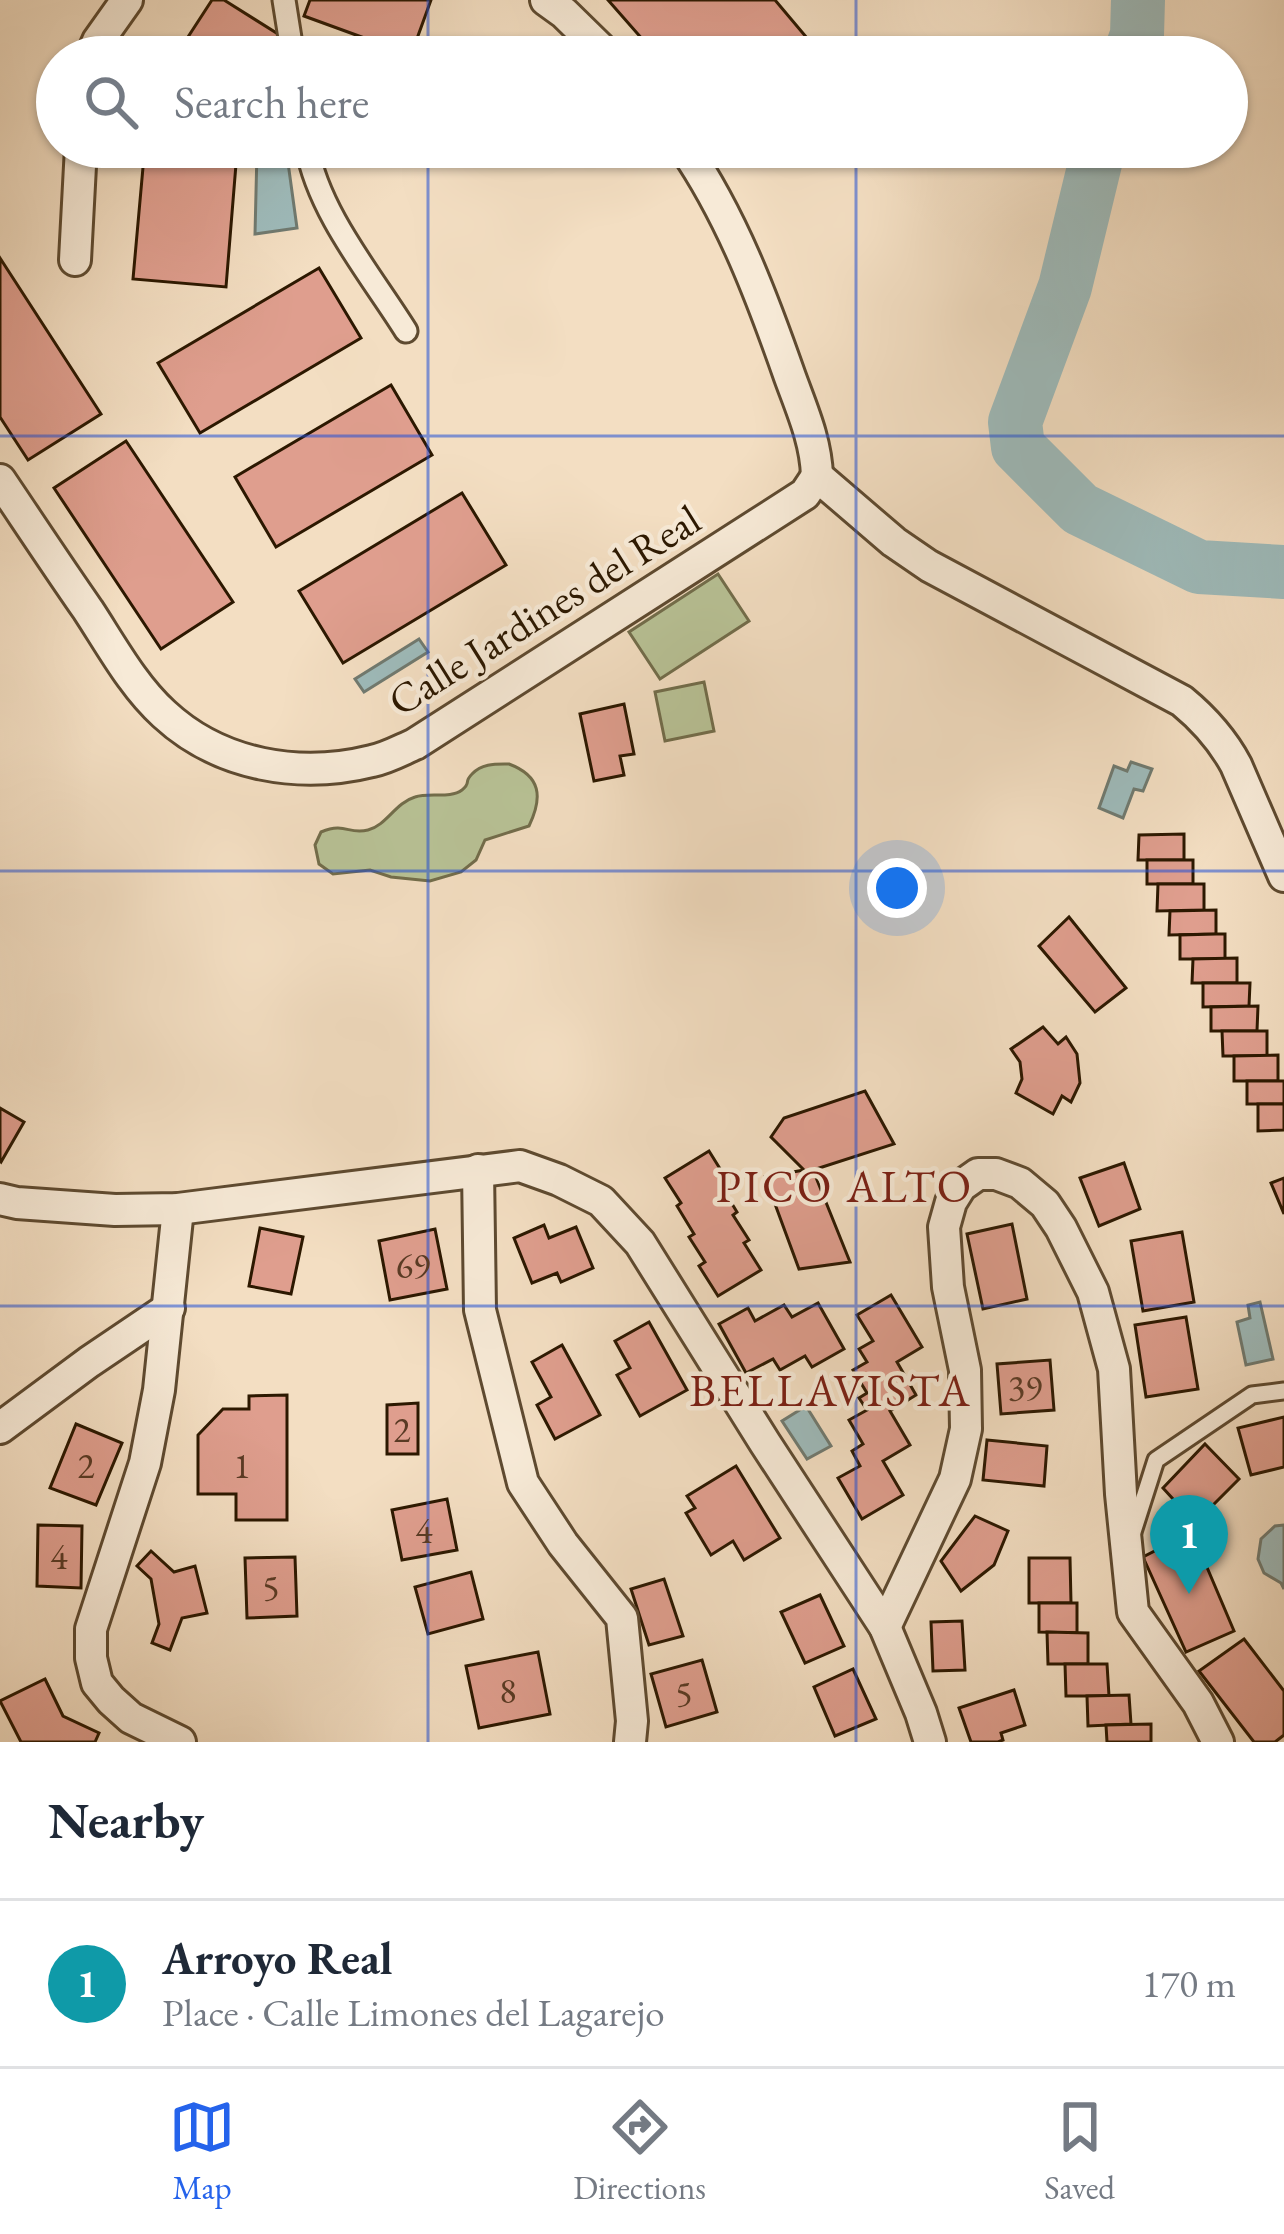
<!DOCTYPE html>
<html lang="en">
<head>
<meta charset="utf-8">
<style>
	:root { --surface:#fff; --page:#f6f6f7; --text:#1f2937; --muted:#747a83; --line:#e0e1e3; --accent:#2563eb }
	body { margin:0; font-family:"EB Garamond",serif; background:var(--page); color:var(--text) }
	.you { position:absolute; left:897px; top:888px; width:42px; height:42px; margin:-30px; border:9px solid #fff; border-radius:50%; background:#1a73e8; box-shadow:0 0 0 18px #1a73e833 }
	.badge { display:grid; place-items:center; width:78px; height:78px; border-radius:50%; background:var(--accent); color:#fff; font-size:39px; font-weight:700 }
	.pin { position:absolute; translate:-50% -99px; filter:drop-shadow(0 3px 6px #0008) }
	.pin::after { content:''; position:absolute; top:63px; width:42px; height:36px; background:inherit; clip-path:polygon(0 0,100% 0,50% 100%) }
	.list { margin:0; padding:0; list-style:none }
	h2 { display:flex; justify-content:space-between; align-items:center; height:156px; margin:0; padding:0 48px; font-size:51px }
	h2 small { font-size:39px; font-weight:400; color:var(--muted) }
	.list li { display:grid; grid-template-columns:78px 1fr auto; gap:36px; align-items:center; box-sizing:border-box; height:168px; padding:0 48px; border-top:3px solid var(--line) }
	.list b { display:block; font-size:45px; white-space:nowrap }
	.list p { margin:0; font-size:39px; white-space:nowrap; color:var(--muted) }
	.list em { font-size:39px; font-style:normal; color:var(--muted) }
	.icon { flex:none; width:66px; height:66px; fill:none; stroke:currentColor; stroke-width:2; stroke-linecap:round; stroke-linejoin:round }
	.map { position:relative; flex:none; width:1284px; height:1742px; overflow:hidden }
	.search { position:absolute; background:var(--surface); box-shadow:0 3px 9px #0004; left:36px; right:36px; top:36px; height:132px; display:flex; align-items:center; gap:30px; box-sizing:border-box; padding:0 42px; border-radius:66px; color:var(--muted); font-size:45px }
	.sheet { height:324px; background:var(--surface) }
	nav { display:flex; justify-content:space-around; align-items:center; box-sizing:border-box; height:168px; border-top:3px solid var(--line); background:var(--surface); font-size:33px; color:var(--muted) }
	nav a { display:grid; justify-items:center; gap:6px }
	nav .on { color:var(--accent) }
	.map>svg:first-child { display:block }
	.green { fill:#b8c296; stroke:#726d4b; stroke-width:3 }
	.water { fill:#9ebbbb; stroke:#707a70; stroke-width:3 }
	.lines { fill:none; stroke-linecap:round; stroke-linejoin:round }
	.river { stroke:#9ebbbb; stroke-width:54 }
	.building { fill:#df9e8e; stroke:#2c1800; stroke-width:3 }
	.service-casing { stroke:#5e4a30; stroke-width:21 }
	.pedestrian-casing { stroke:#5e4a30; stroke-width:27 }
	.minor-casing { stroke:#5e4a30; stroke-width:36 }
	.service { stroke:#f7ead7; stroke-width:15 }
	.pedestrian { stroke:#f7ead7; stroke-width:21 }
	.minor { stroke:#f7ead7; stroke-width:30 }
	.grid { fill:none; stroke:#1d4ed8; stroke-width:3; stroke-opacity:0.55 }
	.labels { text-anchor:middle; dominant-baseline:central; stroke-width:9; stroke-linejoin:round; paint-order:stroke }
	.number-label { font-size:36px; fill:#593a24 }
	.street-label { font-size:42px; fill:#2c1800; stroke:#f7ead7 }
	.neighbourhood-label { font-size:45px; letter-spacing:3px; fill:#7a1f14; stroke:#f7ead7 }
</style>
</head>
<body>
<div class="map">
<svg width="1284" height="1742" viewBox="0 0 1284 1742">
	<rect width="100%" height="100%" fill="#f3dec2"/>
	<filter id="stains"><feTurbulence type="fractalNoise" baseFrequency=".00167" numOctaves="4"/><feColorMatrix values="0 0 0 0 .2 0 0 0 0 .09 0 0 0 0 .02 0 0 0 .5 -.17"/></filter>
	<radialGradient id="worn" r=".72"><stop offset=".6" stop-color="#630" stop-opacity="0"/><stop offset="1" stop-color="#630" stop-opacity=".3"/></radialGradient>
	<g class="green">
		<polygon points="718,574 749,621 660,679 629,632"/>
		<polygon points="704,682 714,731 665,741 655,692"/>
		<path d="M509,764c32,12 34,33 20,62l-44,14 -9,20 -15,12 -31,9 -39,-4 -21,-7 -37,4 -14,-10 -4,-19 6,-13c25,-10 27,3 47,-2 19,-5 27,-27 47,-33 14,-5 35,2 47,-7 10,-8 1,-7 10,-16 10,-11 24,-10 37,-10z"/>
	</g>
	<g class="water">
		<polygon points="286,148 297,228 255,234 257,151"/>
		<polygon points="419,639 428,652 364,692 355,679"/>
		<polygon points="1131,762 1152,769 1143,791 1134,789 1123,818 1099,808 1114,766 1127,771"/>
		<polygon points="1260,1302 1273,1359 1246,1365 1237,1322 1250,1318 1248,1305"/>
		<polygon points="806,1406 831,1446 807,1459 782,1421"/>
		<polygon points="1284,1525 1284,1589 1281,1583 1264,1573 1258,1559 1261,1539 1275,1526"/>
	</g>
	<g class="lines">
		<g class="river">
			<polyline points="1129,57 1137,35 1138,0"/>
			<polyline points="1099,147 1065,287 1015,422 1018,447 1080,509 1199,567 1284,572"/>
		</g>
	</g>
	<g class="building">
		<polygon points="212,0 224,0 286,39 274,57 175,57"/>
		<polygon points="310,0 431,0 411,55 304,16"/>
		<polygon points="608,0 775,0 823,57 658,57"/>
		<polygon points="144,156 236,164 226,287 133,279"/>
		<polygon points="0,258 101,414 28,460 0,417"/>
		<polygon points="319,268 361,338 200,433 158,363"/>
		<polygon points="391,385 432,455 276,547 235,477"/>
		<polygon points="126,441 233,602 161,649 54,488"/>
		<polygon points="462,493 506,565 343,663 299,591"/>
		<polygon points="624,704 634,754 620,756 624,775 594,781 580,714"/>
		<polygon points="1184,834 1184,860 1138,860 1139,835"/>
		<rect x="1147" y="860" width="46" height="24"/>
		<polygon points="1158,884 1204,884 1204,910 1157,911"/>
		<polygon points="1216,910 1216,934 1169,935 1170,911"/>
		<polygon points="1069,917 1126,988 1095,1012 1039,946"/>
		<polygon points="1216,934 1225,934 1225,959 1180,959 1180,935"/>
		<polygon points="1237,958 1237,983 1192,983 1193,959"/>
		<polygon points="1203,983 1250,983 1249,1006 1203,1007"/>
		<polygon points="1258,1006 1257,1031 1211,1031 1211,1007"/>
		<polygon points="1043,1027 1058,1044 1066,1037 1077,1054 1080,1083 1071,1102 1062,1096 1053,1114 1016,1093 1022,1079 1020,1062 1011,1049"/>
		<polygon points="1222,1031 1267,1031 1267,1056 1223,1056"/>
		<polygon points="1278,1055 1278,1081 1234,1081 1234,1056"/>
		<rect x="1247" y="1081" width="37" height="23"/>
		<polygon points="865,1091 894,1144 813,1170 850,1262 799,1269 765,1177 804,1170 771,1137 784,1118"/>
		<polygon points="1258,1104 1284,1104 1284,1130 1258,1131"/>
		<polygon points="0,1108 24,1122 1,1162 0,1161"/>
		<polygon points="709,1151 727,1180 720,1184 737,1212 733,1215 749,1240 744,1243 761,1270 718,1296 699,1266 705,1262 689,1237 694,1234 677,1206 681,1203 665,1178"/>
		<polygon points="1124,1163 1140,1209 1099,1226 1080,1178"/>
		<polygon points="1284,1178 1284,1214 1271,1183"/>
		<polygon points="1012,1224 1027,1299 983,1309 967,1234"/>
		<polygon points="544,1225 549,1238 576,1227 593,1268 561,1282 557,1273 532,1283 514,1238"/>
		<polygon points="260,1228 303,1237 291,1294 249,1286"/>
		<polygon points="435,1229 447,1289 390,1300 379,1241"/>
		<polygon points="1182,1232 1194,1302 1143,1311 1131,1241"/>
		<polygon points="891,1295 922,1347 897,1362 916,1395 890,1411 910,1445 883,1461 903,1495 862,1519 838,1478 860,1466 852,1451 863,1444 849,1420 867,1410 859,1398 867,1393 853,1370 867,1362 859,1349 873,1341 857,1315"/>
		<polygon points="818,1303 844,1349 812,1367 805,1356 780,1370 773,1359 746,1373 719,1324 748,1308 755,1321 784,1305 792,1317"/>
		<polygon points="1186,1317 1198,1389 1146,1397 1135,1325"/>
		<polygon points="649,1322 687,1390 640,1416 617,1375 630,1368 615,1341"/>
		<polygon points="562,1345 600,1415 555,1439 537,1405 551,1397 532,1362"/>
		<polygon points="1050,1360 1054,1410 1001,1414 997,1364"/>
		<polygon points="287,1395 287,1520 236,1520 236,1494 198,1494 198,1435 223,1409 249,1409 249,1396"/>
		<polygon points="418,1403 418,1454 387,1454 387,1405"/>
		<polygon points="1284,1417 1284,1467 1251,1475 1238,1428"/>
		<polygon points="76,1424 122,1443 96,1505 50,1488"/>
		<polygon points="987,1440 1047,1446 1044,1486 983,1480"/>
		<polygon points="1205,1444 1239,1479 1195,1523 1163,1488"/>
		<polygon points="736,1466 780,1538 744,1560 733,1541 711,1555 686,1513 695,1508 687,1496"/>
		<polygon points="447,1499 457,1550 402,1560 392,1510"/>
		<polygon points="975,1516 1008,1531 994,1565 961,1591 941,1561"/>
		<polygon points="38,1525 82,1526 81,1588 37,1586"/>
		<polygon points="1192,1532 1234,1631 1186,1652 1143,1557"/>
		<polygon points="151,1551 174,1572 195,1566 207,1613 182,1618 170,1650 152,1643 159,1624 151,1579 137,1566"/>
		<polygon points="295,1557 297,1616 247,1618 245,1558"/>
		<polygon points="1029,1558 1070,1558 1071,1603 1029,1603"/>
		<polygon points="471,1572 483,1619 428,1634 415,1587"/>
		<polygon points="664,1579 683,1636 649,1645 631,1589"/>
		<polygon points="820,1595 844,1646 805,1663 781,1612"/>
		<polygon points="1039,1603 1077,1603 1077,1633 1039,1632"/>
		<polygon points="962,1621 965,1670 933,1671 931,1622"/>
		<polygon points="1047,1632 1088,1633 1088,1664 1048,1664"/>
		<polygon points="1244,1639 1284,1691 1284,1735 1275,1742 1254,1742 1199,1671"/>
		<polygon points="538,1652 550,1714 479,1728 466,1666"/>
		<polygon points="702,1660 717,1712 666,1727 651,1674"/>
		<polygon points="1065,1664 1107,1664 1109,1696 1066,1696"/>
		<polygon points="853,1669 876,1719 835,1736 814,1687"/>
		<polygon points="45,1679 63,1716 99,1733 95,1742 21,1742 0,1701"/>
		<polygon points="1014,1690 1025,1725 1001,1733 1003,1740 998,1742 971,1742 959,1708"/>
		<polygon points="1129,1695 1131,1724 1088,1726 1087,1696"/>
		<polygon points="1151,1724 1151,1742 1107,1742 1106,1725"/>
	</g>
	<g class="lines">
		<g class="service-casing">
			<polyline id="service" points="1133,1532 1156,1460 1252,1395 1284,1391"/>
		</g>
		<g class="pedestrian-casing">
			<g id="pedestrian">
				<polyline points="284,0 293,57"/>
				<path d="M307,147c11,65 64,128 99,184"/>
			</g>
		</g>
		<g class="minor-casing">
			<g id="minor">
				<polyline points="546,0 564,13 609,57"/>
				<polyline points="91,57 98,41 127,0"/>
				<path d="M684,147c48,70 78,150 106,230 12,33 26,64 27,99"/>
				<polyline points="75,260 81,147"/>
				<path d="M817,476l77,66 35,24 253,135c23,19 40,38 54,64l48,111"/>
				<path d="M0,480c29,43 58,87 88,130 23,35 45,76 76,104 56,52 136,65 208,47 15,-3 29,-11 43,-17l390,-250 12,-18"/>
				<polyline points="478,1170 480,1310 523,1483 563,1544 622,1618 632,1721 630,1742"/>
				<polyline points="0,1199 17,1203 115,1210 178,1209 520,1166 559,1180 601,1201 640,1243 765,1443 885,1627 921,1713 930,1742"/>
				<polyline points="178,1209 159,1390 145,1463 91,1629 91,1658 97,1683 111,1700 131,1718 180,1742"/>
				<polyline points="0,1428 89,1362 169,1308"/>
				<polyline points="885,1627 955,1479 966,1429 965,1370 948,1287 944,1227 951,1202 961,1186 978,1174 996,1174 1020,1183 1045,1204 1061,1228 1093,1292 1114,1369 1121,1494 1133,1612 1198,1703 1218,1742"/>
			</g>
		</g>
		<use href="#service" class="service"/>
		<use href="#pedestrian" class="pedestrian"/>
		<use href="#minor" class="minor"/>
	</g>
	<path class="grid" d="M428,0v57M856,0v57M428,147v1595M856,147v1595M0,436h1284M0,871h1284M0,1306h1284"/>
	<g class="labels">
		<g class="number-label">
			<text x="413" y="1265">69</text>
			<text x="1025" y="1387">39</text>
			<text x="402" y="1429">2</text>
			<text x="86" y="1465">2</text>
			<text x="242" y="1465">1</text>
			<text x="424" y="1530">4</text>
			<text x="59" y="1556">4</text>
			<text x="271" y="1587">5</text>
			<text x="508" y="1690">8</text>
			<text x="684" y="1693">5</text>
		</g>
		<g class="street-label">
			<text transform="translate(544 610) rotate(-32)">Calle Jardines del Real</text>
		</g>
		<g class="neighbourhood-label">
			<text x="845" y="1186">PICO ALTO</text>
			<text x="831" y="1390">BELLAVISTA</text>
		</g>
	</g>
	<rect width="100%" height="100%" filter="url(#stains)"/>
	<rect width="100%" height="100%" fill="url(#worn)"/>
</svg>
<div class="you"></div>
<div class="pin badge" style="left:1189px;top:1594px;background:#0f9aa8">1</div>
<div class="search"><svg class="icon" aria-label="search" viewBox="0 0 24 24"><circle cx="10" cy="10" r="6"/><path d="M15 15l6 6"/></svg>Search here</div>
</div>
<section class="sheet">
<h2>Nearby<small></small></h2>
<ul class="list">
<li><span class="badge" style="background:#0f9aa8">1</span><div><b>Arroyo Real</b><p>Place · Calle Limones del Lagarejo</p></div><em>170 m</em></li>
</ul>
</section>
<nav>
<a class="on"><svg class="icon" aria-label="map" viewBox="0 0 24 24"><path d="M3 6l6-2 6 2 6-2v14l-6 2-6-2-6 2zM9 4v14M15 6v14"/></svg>Map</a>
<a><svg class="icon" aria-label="directions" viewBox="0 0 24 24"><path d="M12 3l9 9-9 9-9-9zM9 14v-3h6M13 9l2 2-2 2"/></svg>Directions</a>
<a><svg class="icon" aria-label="saved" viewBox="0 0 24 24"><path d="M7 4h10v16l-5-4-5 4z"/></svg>Saved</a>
</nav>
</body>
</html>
